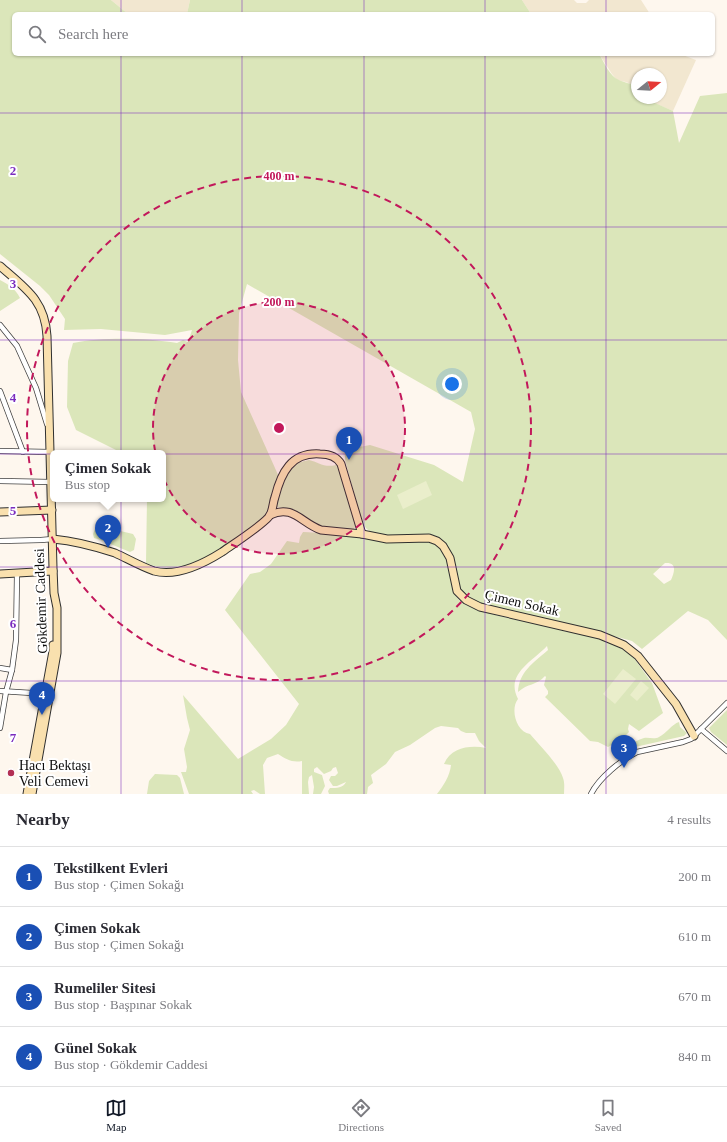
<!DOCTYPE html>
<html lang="en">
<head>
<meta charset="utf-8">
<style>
	:root { --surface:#fff; --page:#f7f7f7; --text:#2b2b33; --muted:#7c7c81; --line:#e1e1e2; --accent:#111827 }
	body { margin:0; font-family:"Times New Roman",serif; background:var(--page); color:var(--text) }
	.compass { position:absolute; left:631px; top:68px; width:36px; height:36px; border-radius:50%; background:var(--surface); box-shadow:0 1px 3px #0004; rotate:72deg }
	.you { position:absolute; left:452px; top:384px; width:14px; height:14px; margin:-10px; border:3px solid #fff; border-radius:50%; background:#1a73e8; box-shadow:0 0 0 6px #1a73e833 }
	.badge { display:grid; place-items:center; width:26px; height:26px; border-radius:50%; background:var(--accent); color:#fff; font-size:13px; font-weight:700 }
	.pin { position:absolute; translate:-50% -33px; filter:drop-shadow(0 1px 2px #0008) }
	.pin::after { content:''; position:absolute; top:21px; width:14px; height:12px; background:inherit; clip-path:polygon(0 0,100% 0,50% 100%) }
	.popup { position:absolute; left:50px; top:450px; width:116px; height:52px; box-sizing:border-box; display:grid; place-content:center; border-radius:6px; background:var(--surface); filter:drop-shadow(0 1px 3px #0005); font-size:13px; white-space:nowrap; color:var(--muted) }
	.popup b { font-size:15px; color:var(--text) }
	.popup::after { content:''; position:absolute; left:50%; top:100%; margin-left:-8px; border:8px solid transparent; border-top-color:var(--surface) }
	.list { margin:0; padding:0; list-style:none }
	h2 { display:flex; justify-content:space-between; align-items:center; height:52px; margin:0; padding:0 16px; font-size:17px }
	h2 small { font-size:13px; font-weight:400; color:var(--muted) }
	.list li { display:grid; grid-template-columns:26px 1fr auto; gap:12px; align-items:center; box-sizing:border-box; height:60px; padding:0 16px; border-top:1px solid var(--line) }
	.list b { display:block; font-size:15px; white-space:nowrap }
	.list p { margin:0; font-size:13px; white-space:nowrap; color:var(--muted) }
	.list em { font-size:13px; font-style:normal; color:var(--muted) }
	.icon { flex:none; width:22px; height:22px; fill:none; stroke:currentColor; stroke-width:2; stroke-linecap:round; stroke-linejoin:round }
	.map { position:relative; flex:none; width:727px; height:794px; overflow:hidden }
	.search { position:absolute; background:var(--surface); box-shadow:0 1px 3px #0004; left:12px; right:12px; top:12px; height:44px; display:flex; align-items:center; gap:10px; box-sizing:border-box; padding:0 14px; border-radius:6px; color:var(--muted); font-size:15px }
	.sheet { height:292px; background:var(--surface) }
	nav { display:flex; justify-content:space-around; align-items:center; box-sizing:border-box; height:56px; border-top:1px solid var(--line); background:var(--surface); font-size:11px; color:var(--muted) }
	nav a { display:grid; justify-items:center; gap:2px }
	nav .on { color:var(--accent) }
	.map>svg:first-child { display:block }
	.farmland { fill:#f2e7d0 }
	.green { fill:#dbe6ba; fill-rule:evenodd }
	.pitch { fill:#eaeecb }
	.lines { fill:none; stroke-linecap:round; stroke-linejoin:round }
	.street-casing { stroke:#404040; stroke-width:6 }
	.secondary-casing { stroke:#2f2f2f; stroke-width:9 }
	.street { stroke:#fff; stroke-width:4.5 }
	.secondary { stroke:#f9e0ae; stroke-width:7 }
	.grid { fill:none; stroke:#7b2cbf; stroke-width:1; stroke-opacity:0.55 }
	.ring { fill:none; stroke:#c2185b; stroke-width:2; stroke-dasharray:7 5 }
	.poi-dot { fill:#b32f54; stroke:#fff; stroke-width:1.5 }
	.labels { text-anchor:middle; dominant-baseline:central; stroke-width:4; stroke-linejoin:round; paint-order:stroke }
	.street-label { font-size:14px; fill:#0d0d0d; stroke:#fff }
	.poi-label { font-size:14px; fill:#0d0d0d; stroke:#fff; text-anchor:start }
	.grid-label { font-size:13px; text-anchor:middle; font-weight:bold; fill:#7b2cbf; stroke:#fff; stroke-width:4; stroke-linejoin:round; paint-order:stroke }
	.centre { fill:#c2185b; stroke:#fff; stroke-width:2 }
	.ring-label { font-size:12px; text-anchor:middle; font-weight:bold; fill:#c2185b; stroke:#fff; stroke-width:4; stroke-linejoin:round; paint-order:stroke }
</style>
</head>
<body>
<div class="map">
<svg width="727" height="794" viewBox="0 0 727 794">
	<rect width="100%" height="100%" fill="#fef7ee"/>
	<g class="farmland">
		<polygon points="111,0 190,0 187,14 128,14"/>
		<polygon points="522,0 574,0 577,3 586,3 589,0 641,0 650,14 531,14"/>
		<polygon points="599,54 680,54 696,60 673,111 654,103 649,98 661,98 661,74 637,74 637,87 626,82 617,80 612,74"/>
	</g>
	<g class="green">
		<path d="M0,0h111l17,14h-114v40h585c5,8 11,23 20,26 6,3 12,3 18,7v11h12l6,5 18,8 6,32 21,-47 27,-3v547l-19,-20 -20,-9 -46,38 -10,-8c-29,-8 -59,-17 -88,-23 -22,-5 -59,-9 -77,-21 -20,-15 -2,-47 -34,-61 -19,-7 -60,11 -71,-14l-17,-62v-5l4,-6 21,-4 64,20 29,17 12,-53 -4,-17 -224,-128 -8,29 -1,47 3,32 38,85 -7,16 -3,15 -4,7 -8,9 -39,27 -16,8 -18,7 -14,2 -13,-1 -11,-4 1,-64h16v-46h-41l-46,-23 -9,-23 1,-46 5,-18c31,-6 72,-5 104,0l6,-3 5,2 4,-12 -27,5 -64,-6 -37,1 1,-11 -16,-24 -9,-9 -40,-32zM665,563c13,-1 9,10 6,17l-7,4 -11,-10z"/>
		<polygon points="190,0 522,0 531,14 187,14"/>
		<path d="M0,280c9,5 15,8 20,18l-20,13z"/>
		<path d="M309,460c9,2 15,8 27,5l3,2 17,58 -2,4 -34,-3 -17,-10 -7,-5 -19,-4c0,-6 2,-11 4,-16 5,-16 9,-28 28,-31z"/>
		<polygon points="97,524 105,524 112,529 133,534 136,539 134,550 130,552 101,540 94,538 93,534"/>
		<path d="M303,532c20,1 41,2 61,5 9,1 18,5 27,5 15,2 34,-6 47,5 14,10 10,28 15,42 1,4 3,8 6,11 13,13 75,23 96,28l9,3 23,4 18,5 8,4 18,10 21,29 11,30 -24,18 -10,-7 -1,5 1,3 -7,7 -14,8 -10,-5 -8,-1 -45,-44 3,-3v-3l-4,-6 2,-8 -1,-1c-9,10 -17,7 -27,16 1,-20 15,-29 30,-42l-1,-4c-15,16 -42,28 -29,53 -8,10 -2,33 12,35 9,11 29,30 33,44 2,5 1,11 1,16h-127c6,-8 13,-18 14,-29l-7,-1c7,-17 27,-19 42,-16l-7,-7 -4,-8h-9l-5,-2 -3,-3 -17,-2 -6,2 -25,17 -15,7 -9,12 -15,11 2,8 -5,4 -1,7h-38l-1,-3 2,-3c7,0 13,0 16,-6l-9,4h-4l-4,-6 2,-4h4l3,-3 -2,-6 -3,1 -2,3 -7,3 -7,-7 -3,2v3l8,3 3,11 -4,8h-8l1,-7 -2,-12 -3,2 -1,5 1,12h-7v-33c-10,2 -16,-2 -24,-7l-11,4 -4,7 2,29h-5l-6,-4 -3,1 2,3h-64l-8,-22h5l1,-5 -3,-18 6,-19 -3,-12 -4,-23 55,64 33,-20 15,-14 13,-21 -74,-94 25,-36 10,-2 11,-8 16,-23 12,2 1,-6z"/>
		<polygon points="727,710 727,745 711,732 709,728"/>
		<path d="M679,722l1,5 7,6 -3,3 -49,11 -18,13c7,-9 15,-19 27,-22 5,-1 10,2 15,-1 8,-4 13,-13 20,-15z"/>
		<polygon points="155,774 177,775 180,778 184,794 147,794 149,781"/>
	</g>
	<g class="pitch">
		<polygon points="426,481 432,495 403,509 397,495"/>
		<polygon points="623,669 636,679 615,704 603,694"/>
		<polygon points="641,681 649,688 637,701 630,695"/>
	</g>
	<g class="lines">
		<g class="street-casing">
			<g id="street">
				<polyline points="0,325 17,346 36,388 47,424"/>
				<polyline points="0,391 23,452"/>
				<polyline points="0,451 50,452"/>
				<polyline points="0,481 51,482"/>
				<polyline points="0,541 41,540 53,539"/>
				<polyline points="0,668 12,670"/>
				<polyline points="0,691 48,694"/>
				<polyline points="0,728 6,692 12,670 16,640 17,574"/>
				<polyline points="701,729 727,751"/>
				<path d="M591,794c8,-16 30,-34 46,-42l46,-10 8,-3 36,-36"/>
			</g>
		</g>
		<g class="secondary-casing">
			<g id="secondary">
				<path d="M0,266c25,22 45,34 47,70l6,232 1,25 3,15v45l-25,141"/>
				<polyline points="0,512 52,510"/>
				<path d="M270,515c23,-11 31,8 51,15l41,4 25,5 42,-1 8,3 6,5 7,12 7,33 9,9 14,7 120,28 24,10 14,11 38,48 18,32"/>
				<path d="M53,539c21,2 41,7 62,14 13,6 25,13 39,18 22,6 49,-7 68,-19 10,-7 44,-29 48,-37 3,-5 3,-13 5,-18 6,-24 16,-45 45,-43 9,0 17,3 21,10l21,70"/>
				<polyline points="0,574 53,571"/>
				<polyline points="27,794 53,651 53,645"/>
			</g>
		</g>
		<use href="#street" class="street"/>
		<use href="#secondary" class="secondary"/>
	</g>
	<path class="grid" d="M121,0v14M242,0v14M364,0v14M485,0v14M606,0v14M121,54v740M242,54v740M364,54v740M485,54v740M606,54v740M0,113h727M0,227h727M0,340h727M0,454h727M0,567h727M0,681h727"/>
	<circle cx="279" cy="428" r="126" fill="#c2185b" fill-opacity=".12"/>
	<g class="ring">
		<circle cx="279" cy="428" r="126"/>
		<circle cx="279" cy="428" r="252"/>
	</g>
	<circle class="poi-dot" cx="11" cy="773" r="4"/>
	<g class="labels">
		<g class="street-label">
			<text transform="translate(41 601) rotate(-92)">Gökdemir Caddesi</text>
			<text transform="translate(522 603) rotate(13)">Çimen Sokak</text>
		</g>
		<g class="poi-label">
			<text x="19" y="765">Hacı Bektaşı<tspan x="19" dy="16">Veli Cemevi</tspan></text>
		</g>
	</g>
	<g class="grid-label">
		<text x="13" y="175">2</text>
		<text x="13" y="288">3</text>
		<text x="13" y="402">4</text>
		<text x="13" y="515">5</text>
		<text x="13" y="628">6</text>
		<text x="13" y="742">7</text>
	</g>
	<circle cx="279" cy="428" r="6" class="centre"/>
	<g class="ring-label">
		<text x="279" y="180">400 m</text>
		<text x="279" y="306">200 m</text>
	</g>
</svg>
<svg class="compass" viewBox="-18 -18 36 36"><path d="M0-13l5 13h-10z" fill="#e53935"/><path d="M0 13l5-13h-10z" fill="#7c7c81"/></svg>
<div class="you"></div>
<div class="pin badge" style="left:349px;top:460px;background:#1a4fb4">1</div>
<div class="pin badge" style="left:108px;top:548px;background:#1a4fb4">2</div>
<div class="popup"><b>Çimen Sokak</b>Bus stop</div>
<div class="pin badge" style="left:624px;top:768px;background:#1a4fb4">3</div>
<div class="pin badge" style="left:42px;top:715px;background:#1a4fb4">4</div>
<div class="search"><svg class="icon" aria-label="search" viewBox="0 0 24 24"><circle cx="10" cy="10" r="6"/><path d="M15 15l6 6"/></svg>Search here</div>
</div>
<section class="sheet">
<h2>Nearby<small>4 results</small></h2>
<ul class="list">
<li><span class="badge" style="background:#1a4fb4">1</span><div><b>Tekstilkent Evleri</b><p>Bus stop · Çimen Sokağı</p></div><em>200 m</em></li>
<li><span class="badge" style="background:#1a4fb4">2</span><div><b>Çimen Sokak</b><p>Bus stop · Çimen Sokağı</p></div><em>610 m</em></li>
<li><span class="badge" style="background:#1a4fb4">3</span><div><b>Rumeliler Sitesi</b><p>Bus stop · Başpınar Sokak</p></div><em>670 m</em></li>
<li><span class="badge" style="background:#1a4fb4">4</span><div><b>Günel Sokak</b><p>Bus stop · Gökdemir Caddesi</p></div><em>840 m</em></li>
</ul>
</section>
<nav>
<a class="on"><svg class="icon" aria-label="map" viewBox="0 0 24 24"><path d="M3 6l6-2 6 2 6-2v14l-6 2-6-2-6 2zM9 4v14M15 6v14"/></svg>Map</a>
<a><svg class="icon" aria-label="directions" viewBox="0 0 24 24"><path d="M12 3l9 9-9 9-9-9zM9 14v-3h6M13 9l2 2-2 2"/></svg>Directions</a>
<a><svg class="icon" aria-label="saved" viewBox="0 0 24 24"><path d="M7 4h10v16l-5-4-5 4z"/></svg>Saved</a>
</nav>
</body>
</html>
